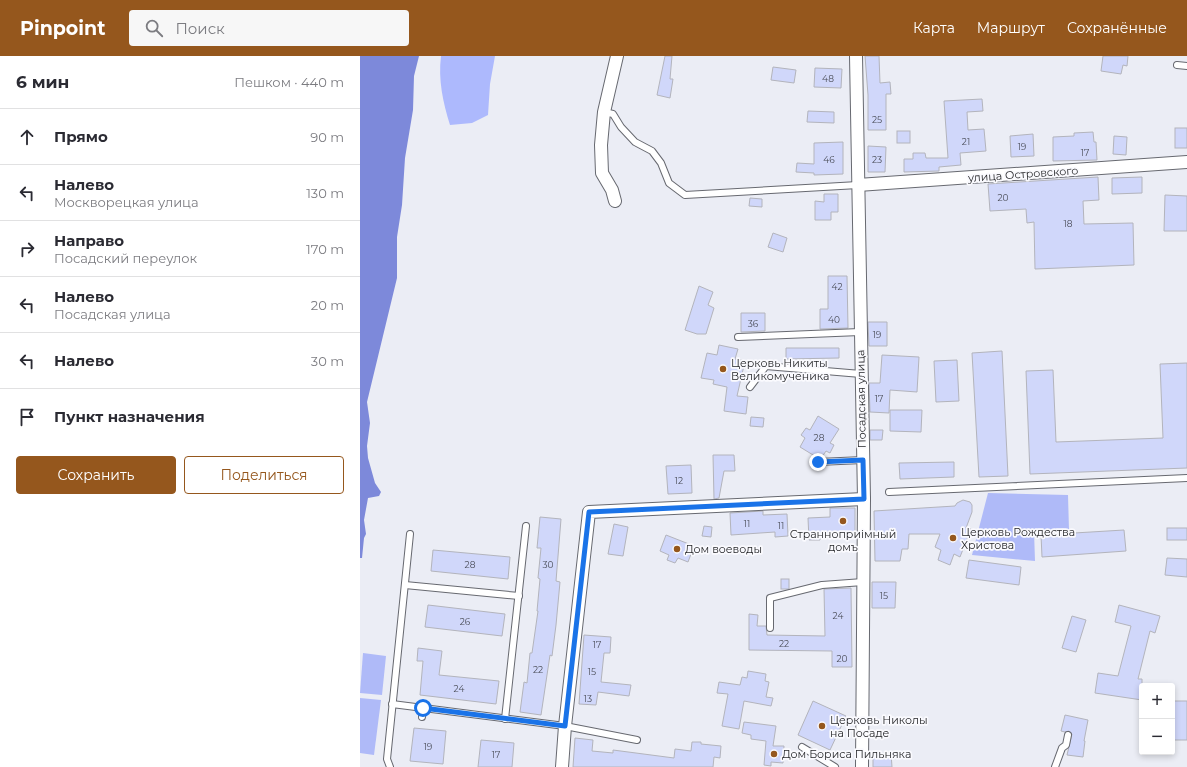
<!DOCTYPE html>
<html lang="ru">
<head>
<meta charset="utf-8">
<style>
	:root { --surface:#fff; --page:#f7f7f7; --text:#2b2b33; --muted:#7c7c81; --line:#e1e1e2; --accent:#95571d }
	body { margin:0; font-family:Montserrat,sans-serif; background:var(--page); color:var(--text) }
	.controls { position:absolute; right:12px; bottom:12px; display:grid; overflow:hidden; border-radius:4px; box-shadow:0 2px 6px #0003 }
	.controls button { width:36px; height:36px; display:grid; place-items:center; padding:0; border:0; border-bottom:1px solid var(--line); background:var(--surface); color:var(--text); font:20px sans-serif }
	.stop { position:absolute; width:12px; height:12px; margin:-9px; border:3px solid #1a73e8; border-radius:50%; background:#fff }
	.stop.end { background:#1a73e8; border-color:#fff; box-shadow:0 1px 4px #0008 }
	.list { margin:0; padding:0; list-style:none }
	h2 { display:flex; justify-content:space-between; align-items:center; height:52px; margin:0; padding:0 16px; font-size:17px }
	h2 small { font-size:13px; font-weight:400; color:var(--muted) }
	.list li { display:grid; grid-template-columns:26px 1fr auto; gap:12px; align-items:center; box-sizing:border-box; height:56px; padding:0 16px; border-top:1px solid var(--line) }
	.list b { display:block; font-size:15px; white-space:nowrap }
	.list p { margin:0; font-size:13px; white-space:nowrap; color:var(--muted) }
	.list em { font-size:13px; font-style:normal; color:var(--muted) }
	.actions { display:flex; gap:8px; padding:12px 16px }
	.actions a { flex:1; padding:9px 0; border:1px solid var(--accent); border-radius:4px; text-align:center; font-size:14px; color:var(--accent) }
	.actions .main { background:var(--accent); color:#fff }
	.icon { flex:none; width:22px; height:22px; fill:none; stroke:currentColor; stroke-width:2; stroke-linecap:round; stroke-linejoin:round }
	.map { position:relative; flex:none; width:827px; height:711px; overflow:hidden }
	header { display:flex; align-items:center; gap:24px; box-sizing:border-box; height:56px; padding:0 20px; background:var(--accent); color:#fff }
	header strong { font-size:19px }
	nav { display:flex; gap:22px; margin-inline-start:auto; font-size:14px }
	.search { width:280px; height:36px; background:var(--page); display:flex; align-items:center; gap:10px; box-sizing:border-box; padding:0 14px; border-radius:4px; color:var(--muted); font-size:15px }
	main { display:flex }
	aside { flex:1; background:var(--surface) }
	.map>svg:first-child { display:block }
	.green { fill:#afbaf8 }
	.forest { fill:#adb9fd }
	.water { fill:#7d89da }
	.building { fill:#d0d7fa; stroke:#b3b4bc }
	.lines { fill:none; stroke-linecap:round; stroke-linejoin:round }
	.lane-casing { stroke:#676970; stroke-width:8 }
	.street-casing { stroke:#676970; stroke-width:14 }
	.lane { stroke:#fff; stroke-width:6 }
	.street { stroke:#fff; stroke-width:12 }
	.route { stroke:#1a73e8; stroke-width:5 }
	.poi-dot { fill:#95571d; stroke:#fafafe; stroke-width:1.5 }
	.labels { text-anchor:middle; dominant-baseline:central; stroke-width:3.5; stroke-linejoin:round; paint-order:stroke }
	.number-label { font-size:9px; fill:#4b4e59 }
	.street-label { font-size:11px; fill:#1f2023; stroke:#fafafe }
	.poi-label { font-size:11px; fill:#1f2023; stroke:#fafafe; text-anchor:start }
</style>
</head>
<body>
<header>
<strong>Pinpoint</strong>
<div class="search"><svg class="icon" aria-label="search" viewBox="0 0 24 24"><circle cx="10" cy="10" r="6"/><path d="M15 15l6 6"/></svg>Поиск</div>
<nav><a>Карта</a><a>Маршрут</a><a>Сохранённые</a></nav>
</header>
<main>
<aside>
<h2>6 мин<small>Пешком · 440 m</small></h2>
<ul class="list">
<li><svg class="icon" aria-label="ahead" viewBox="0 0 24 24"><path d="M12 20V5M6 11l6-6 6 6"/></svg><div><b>Прямо</b></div><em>90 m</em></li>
<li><svg class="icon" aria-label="left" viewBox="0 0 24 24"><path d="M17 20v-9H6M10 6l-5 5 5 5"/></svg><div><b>Налево</b><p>Москворецкая улица</p></div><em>130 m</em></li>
<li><svg class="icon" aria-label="right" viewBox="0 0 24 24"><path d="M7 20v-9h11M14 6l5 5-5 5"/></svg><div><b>Направо</b><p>Посадский переулок</p></div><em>170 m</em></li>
<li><svg class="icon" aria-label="left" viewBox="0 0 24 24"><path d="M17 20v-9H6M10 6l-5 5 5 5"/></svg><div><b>Налево</b><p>Посадская улица</p></div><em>20 m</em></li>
<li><svg class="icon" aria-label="left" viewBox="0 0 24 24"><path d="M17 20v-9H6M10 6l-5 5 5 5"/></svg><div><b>Налево</b></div><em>30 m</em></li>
<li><svg class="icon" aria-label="arrive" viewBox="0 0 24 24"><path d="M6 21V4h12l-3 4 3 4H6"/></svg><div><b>Пункт назначения</b></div></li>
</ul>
<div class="actions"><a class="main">Сохранить</a><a>Поделиться</a></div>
</aside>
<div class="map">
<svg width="827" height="711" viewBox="0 0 827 711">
	<rect width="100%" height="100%" fill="#ebedf5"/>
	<g class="green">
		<polygon points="628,437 708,439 709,474 674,475 675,505 612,499"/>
		<polygon points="3,597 26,600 22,639 0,637"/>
		<polygon points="0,642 21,644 14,699 0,697"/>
	</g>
	<path class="forest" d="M81,0h54l-5,28 -2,31 -16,8 -22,2c-7,-23 -12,-45 -9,-69z"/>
	<polygon class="water" points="0,0 59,0 54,20 53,54 45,102 42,149 37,181 37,222 7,346 10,367 7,390 8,402 15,427 21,436 19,440 8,442 4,464 6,478 4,482 2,502 0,502"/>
	<g class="building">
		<polygon points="305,0 312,0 310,23 313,23 310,42 297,39"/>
		<polygon points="505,0 519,0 520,27 530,26 531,38 526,38 526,74 508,74 508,39"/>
		<polygon points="743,0 768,0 767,10 763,9 761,18 741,15"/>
		<polygon points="413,11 436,14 434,27 411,24"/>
		<polygon points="455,12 482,13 481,32 454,31"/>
		<polygon points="622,43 623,55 607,56 608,74 624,73 626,95 600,97 601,109 579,111 579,115 544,116 544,103 553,103 553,97 565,97 566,102 588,102 584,45"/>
		<polygon points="448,55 474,56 474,67 447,66"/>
		<rect x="815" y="72" width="12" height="20"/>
		<rect x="537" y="75" width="13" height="12"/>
		<polygon points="733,76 734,86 736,86 737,104 693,105 693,81 714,80 714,77"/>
		<polygon points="673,78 674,100 651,101 650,80"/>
		<polygon points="754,80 767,81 766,99 753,98"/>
		<polygon points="483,86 483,118 454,119 454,117 436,116 437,107 454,108 454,87"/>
		<polygon points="508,90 526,91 525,116 508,116"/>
		<polygon points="738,121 739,144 723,145 724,168 773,167 774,209 675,213 674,166 667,167 666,153 630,155 628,128"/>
		<polygon points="782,121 782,137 752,138 752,122"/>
		<polygon points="464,138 478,138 478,156 471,156 471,164 455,164 455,145 464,146"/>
		<polygon points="805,139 827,140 827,175 804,175"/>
		<polygon points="390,142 402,143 402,151 389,150"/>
		<polygon points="413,177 427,182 423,196 408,191"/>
		<polygon points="468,220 487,220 488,272 460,273 460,253 468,253"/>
		<polygon points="339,230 353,236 348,249 354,252 346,278 337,278 325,274"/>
		<polygon points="381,257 405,257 405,275 381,276"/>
		<polygon points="508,266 527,266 527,290 509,290"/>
		<polygon points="359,289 378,293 375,303 385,305 377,340 388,341 386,358 364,355 367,331 353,328 354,324 341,322 347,297 357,299"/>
		<polygon points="426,292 479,292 479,302 426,303"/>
		<polygon points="642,295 648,420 619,421 612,297"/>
		<polygon points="522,299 559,301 557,336 530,334 529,357 510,356 509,327 520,327"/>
		<polygon points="597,304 599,345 576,346 574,305"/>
		<polygon points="827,307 827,412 670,418 666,315 693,314 696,386 803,382 800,308"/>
		<polygon points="530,354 562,354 561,376 530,375"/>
		<polygon points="458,360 479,373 470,387 474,389 470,397 466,395 462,401 458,402 440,391 445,382 441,379 446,372 450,374"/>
		<polygon points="391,361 404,362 403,371 390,370"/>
		<polygon points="510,374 523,374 522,384 510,384"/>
		<polygon points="353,399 374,399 375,415 364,415 359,442 354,443"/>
		<polygon points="594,406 594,421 540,423 539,407"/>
		<polygon points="331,409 332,437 308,438 306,410"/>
		<polygon points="603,444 610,446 612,449 612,456 606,472 611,473 600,501 594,498 590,509 578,504 581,494 575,491 580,478 549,478 548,493 542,493 540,505 515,505 514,455 595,450 597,447"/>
		<polygon points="470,452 495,452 495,477 460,477 460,484 449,484 448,462 470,461"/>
		<polygon points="403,455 403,459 427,458 428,480 415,481 415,476 371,479 370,457"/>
		<polygon points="180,461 201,463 196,525 200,526 196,569 192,600 190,599 181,659 160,656 164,626 167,627 170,597 172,597 178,555 177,555 180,523 178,522 181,492 177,492"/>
		<polygon points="254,468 268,471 263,500 248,498"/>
		<polygon points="344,470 352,471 351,481 342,480"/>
		<rect x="807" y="472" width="20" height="12"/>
		<polygon points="764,474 766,495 682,501 681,479"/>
		<polygon points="306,479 334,490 328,506 318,502 315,507 307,504 309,499 300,495"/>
		<polygon points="73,494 150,501 148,523 71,515"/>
		<polygon points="807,502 827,503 827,521 805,519"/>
		<polygon points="609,504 661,511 659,529 606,522"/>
		<rect x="421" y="523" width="8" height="10"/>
		<polygon points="512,526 536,526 535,552 512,552"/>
		<polygon points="491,532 492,611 472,611 472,595 389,594 389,558 398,559 397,570 406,570 407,579 465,580 464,533"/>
		<polygon points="68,549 145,558 142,580 65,571"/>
		<polygon points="759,549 800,560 795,577 790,575 778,623 782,623 782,644 735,637 738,617 758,620 771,570 755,566"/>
		<polygon points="712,560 726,564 716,596 702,592"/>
		<polygon points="224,579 251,581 250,597 244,597 241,626 271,629 269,640 238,636 236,649 219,648"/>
		<polygon points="58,592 82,595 79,619 139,625 136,648 60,639 63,605 57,605"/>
		<polygon points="388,615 406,618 405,625 409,626 406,641 413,642 411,650 384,645 379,673 362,670 368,638 357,637 359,626 380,629 382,621 387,622"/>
		<polygon points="453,645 486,660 470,694 438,679"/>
		<rect x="812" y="645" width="15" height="39"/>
		<polygon points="705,659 728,664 724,685 725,685 723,701 707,699 712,678 709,675 705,676 701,675"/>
		<polygon points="384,666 416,670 413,690 424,690 423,707 411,706 411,710 404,709 406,685 391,683 391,679 382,677"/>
		<polygon points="54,672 86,675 83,708 50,705"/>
		<polygon points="215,682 233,684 232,695 253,697 253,694 314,702 315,693 331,695 332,686 341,686 341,688 361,690 360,702 354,701 353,711 213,711"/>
		<polygon points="121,684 154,687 152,711 118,711"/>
		<polygon points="531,697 532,711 513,711 513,698"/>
	</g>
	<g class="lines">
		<g class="lane-casing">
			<g id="lane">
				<polyline points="817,9 827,10"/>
				<polyline points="244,56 253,58 261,71 275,86 292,95 301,107 309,127 325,139 498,129"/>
				<polyline points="378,281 500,276"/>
				<polyline points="390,331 406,310 501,318"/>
				<polyline points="458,406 503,404"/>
				<polyline points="529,436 827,422"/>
				<polyline points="45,529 159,540"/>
				<polyline points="410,572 410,542 462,529 503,526"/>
				<polyline points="32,648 205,670 277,684"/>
				<polyline points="62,661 63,652"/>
				<polyline points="145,663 166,470"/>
				<polyline points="442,691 475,711"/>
				<polyline points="30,711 27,703 50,478"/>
				<polyline points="695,711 702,692 706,689 708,679"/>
			</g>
		</g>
		<g class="street-casing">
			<g id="street">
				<polyline points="496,0 504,443 502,711"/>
				<polyline points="498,129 827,106"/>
				<polyline points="255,145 252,134 242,117 241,89 244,56 257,0"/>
				<polyline points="202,711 205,670 229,456 504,443"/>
			</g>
		</g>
		<use href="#lane" class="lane"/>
		<use href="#street" class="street"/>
	</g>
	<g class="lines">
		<polyline class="route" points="63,652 205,670 229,456 504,443 503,404 458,406"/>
	</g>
	<g class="poi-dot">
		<circle cx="363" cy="313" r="4"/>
		<circle cx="483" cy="465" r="4"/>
		<circle cx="593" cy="482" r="4"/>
		<circle cx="317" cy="493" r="4"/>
		<circle cx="462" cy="670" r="4"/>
		<circle cx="414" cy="698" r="4"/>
	</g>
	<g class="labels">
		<g class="number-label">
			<text x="468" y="22">48</text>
			<text x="517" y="63">25</text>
			<text x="606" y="85">21</text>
			<text x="662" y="90">19</text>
			<text x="725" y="96">17</text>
			<text x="469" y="103">46</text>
			<text x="517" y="103">23</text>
			<text x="643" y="141">20</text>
			<text x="708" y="167">18</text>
			<text x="477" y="230">42</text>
			<text x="474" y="263">40</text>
			<text x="393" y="267">36</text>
			<text x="517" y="278">19</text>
			<text x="519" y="342">17</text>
			<text x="459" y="381">28</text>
			<text x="319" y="424">12</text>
			<text x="387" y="467">11</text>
			<text x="421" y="469">11</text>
			<text x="110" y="508">28</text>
			<text x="188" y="508">30</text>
			<text x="524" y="539">15</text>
			<text x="478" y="559">24</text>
			<text x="105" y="565">26</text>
			<text x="424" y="587">22</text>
			<text x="237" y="588">17</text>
			<text x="482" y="602">20</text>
			<text x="178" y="613">22</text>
			<text x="232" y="615">15</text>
			<text x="99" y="632">24</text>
			<text x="228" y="642">13</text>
			<text x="68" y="690">19</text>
			<text x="136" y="698">17</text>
		</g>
		<g class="street-label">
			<text transform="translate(663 118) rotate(-4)">улица Островского</text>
			<text transform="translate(501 343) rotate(-91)">Посадская улица</text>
		</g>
		<g class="poi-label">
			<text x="371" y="307">Церковь Никиты<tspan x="371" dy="13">Великомученика</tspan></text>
			<text x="601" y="476">Церковь Рождества<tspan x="601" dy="13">Христова</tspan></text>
			<text x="483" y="478" text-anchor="middle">Странноприiмный<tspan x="483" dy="13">домъ</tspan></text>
			<text x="325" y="493">Дом воеводы</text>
			<text x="470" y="664">Церковь Николы<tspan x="470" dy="13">на Посаде</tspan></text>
			<text x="422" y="698">Дом Бориса Пильняка</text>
		</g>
	</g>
</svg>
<div class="controls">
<button>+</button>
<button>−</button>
</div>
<div class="stop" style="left:63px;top:652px"></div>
<div class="stop end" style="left:458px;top:406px"></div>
</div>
</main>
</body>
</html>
